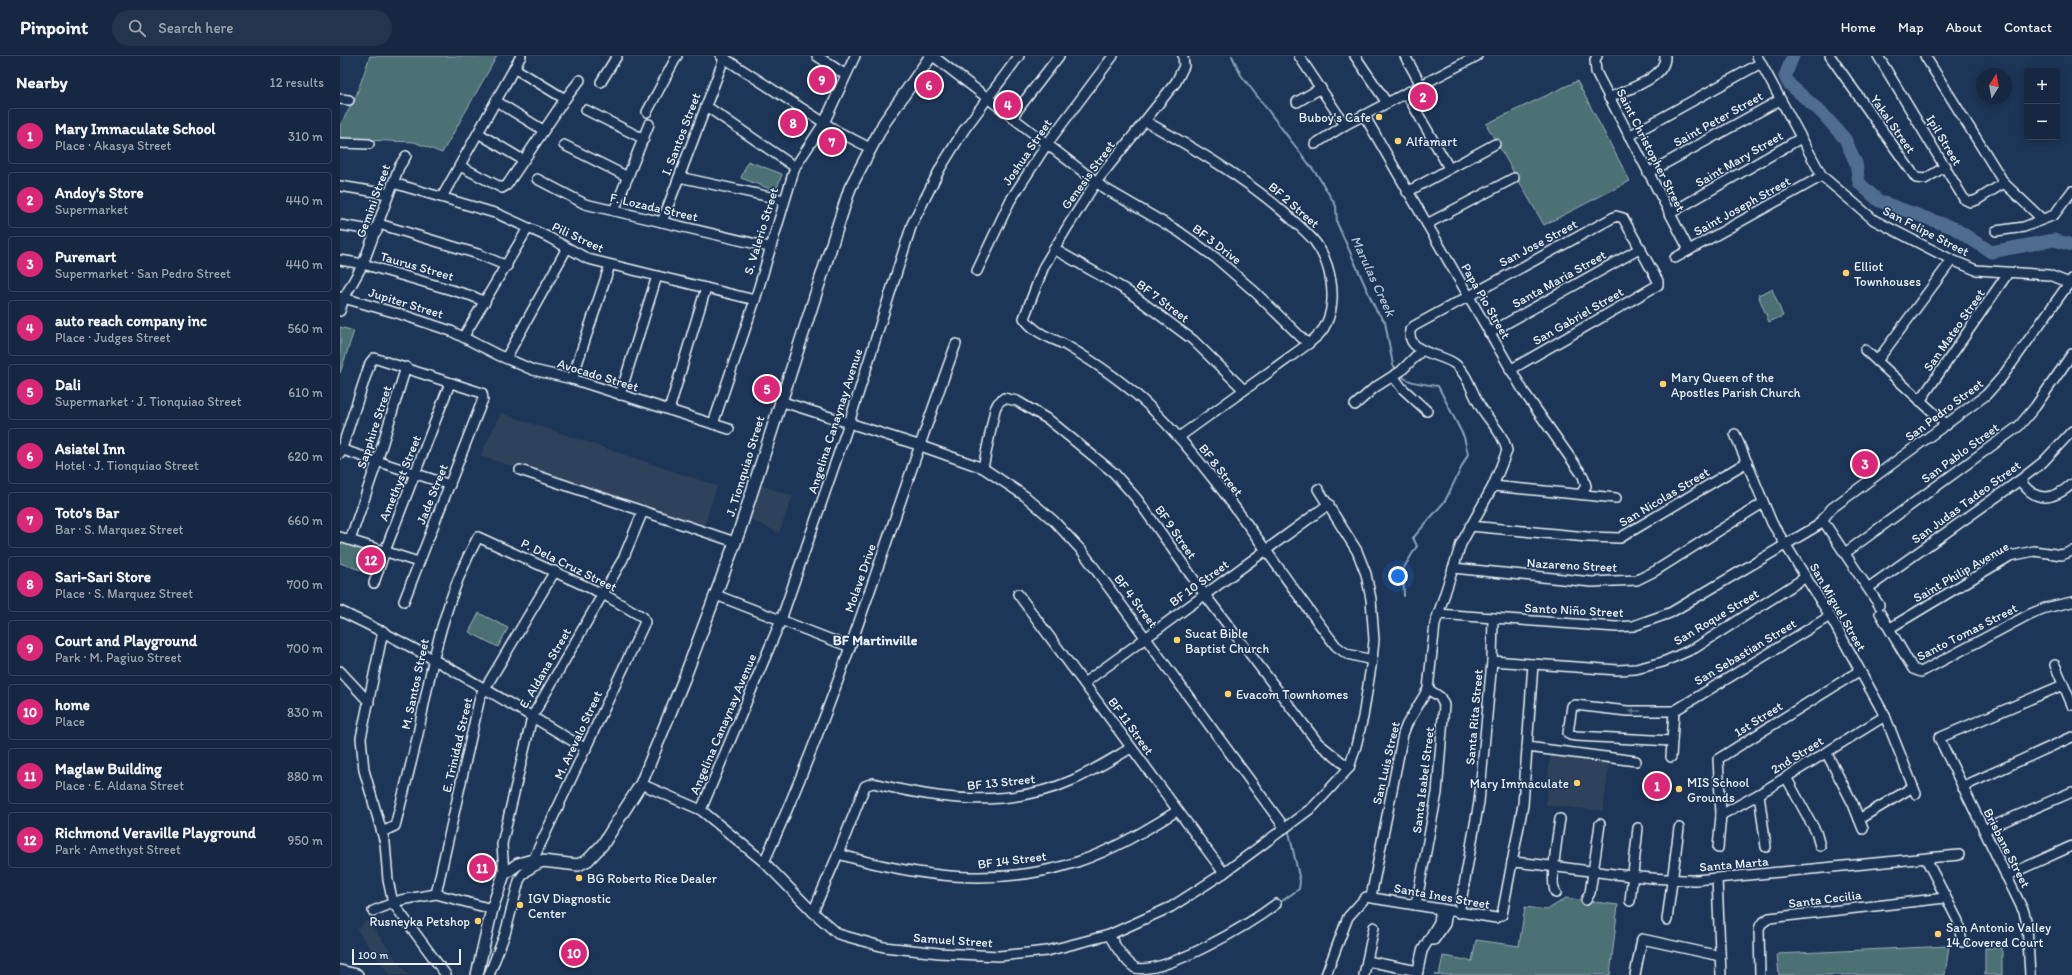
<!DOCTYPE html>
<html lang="en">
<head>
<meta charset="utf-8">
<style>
	:root { --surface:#162841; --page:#23344c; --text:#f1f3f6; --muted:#9ea6b1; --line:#35445a; --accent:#db2777 }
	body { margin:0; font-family:Itim,sans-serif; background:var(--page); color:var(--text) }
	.controls { position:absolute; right:12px; top:12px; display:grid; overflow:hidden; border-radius:4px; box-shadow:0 2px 10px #0003 }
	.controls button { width:36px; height:36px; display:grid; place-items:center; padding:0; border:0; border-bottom:1px solid var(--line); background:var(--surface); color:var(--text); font:20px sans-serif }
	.compass { position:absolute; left:1636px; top:12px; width:36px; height:36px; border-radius:50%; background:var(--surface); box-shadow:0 2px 10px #0003; rotate:11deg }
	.scale { position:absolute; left:12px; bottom:10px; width:109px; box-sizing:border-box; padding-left:4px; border:2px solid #e8f1f8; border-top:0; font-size:11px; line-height:14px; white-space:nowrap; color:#e8f1f8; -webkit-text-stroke:3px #1d3557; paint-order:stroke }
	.you { position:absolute; left:1058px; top:520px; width:14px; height:14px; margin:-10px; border:3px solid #fff; border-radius:50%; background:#1a73e8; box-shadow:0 0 0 6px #1a73e833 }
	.badge { display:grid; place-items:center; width:26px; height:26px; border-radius:50%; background:var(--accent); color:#fff; font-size:13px; font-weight:700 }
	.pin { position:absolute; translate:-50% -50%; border:2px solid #fff; box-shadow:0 1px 4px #0006 }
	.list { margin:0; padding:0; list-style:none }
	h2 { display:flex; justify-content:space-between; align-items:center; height:52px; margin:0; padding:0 16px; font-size:17px }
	h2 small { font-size:13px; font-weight:400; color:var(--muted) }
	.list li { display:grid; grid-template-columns:26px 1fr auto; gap:12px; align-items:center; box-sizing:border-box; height:56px; margin:0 8px 8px; padding:0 8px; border:1px solid var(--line); border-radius:4px }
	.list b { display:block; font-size:15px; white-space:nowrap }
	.list p { margin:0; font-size:13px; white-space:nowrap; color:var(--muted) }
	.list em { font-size:13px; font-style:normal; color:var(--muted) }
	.icon { flex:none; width:22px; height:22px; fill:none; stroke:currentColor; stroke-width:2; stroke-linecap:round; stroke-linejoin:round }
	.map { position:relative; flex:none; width:1732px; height:919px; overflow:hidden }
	header { display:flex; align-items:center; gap:24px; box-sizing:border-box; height:56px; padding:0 20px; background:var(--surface); border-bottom:1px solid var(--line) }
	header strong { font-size:19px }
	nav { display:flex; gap:22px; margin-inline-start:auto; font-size:14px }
	.search { width:280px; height:36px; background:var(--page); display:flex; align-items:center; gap:10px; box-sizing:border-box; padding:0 14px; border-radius:22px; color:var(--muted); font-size:15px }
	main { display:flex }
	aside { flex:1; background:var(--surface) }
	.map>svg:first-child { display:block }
	.built { fill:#2f425b }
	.green { fill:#4b7174; stroke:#9ab1b6 }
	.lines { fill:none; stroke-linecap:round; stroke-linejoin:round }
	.stream { stroke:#8ca2b9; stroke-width:2 }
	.river { stroke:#4f6d8f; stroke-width:13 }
	.minor-casing { stroke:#e8f1f8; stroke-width:12 }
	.major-casing { stroke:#e8f1f8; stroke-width:14 }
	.minor { stroke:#1d3557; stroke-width:9 }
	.major { stroke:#1d3557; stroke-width:11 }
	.oneway { fill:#64778f }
	.poi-dot { fill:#ffd166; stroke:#1d3557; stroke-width:1.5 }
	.labels { text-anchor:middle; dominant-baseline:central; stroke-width:3; stroke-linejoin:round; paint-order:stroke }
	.poi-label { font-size:13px; fill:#e8f1f8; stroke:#1d3557; text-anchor:start }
	.street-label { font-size:13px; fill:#e8f1f8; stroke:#1d3557 }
	.water-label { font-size:14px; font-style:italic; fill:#b2c3d3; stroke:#1d3557 }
	.neighbourhood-label { font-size:14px; font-weight:bold; fill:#e8f1f8; stroke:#1d3557 }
</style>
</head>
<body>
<header>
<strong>Pinpoint</strong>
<div class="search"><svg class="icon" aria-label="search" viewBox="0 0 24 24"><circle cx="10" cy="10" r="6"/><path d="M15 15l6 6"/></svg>Search here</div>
<nav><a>Home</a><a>Map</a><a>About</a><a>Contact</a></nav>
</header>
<main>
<aside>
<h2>Nearby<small>12 results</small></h2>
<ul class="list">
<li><span class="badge">1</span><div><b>Mary Immaculate School</b><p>Place · Akasya Street</p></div><em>310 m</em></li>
<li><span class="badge">2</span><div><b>Andoy's Store</b><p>Supermarket</p></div><em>440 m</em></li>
<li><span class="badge">3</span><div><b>Puremart</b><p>Supermarket · San Pedro Street</p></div><em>440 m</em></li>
<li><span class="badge">4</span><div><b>auto reach company inc</b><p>Place · Judges Street</p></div><em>560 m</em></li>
<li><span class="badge">5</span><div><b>Dali</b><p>Supermarket · J. Tionquiao Street</p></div><em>610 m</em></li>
<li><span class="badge">6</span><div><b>Asiatel Inn</b><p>Hotel · J. Tionquiao Street</p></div><em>620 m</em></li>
<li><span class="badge">7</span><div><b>Toto's Bar</b><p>Bar · S. Marquez Street</p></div><em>660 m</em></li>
<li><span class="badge">8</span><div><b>Sari-Sari Store</b><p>Place · S. Marquez Street</p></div><em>700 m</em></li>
<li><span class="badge">9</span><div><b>Court and Playground</b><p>Park · M. Pagiuo Street</p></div><em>700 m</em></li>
<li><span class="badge">10</span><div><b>home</b><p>Place</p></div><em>830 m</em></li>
<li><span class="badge">11</span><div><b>Maglaw Building</b><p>Place · E. Aldana Street</p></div><em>880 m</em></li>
<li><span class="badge">12</span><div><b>Richmond Veraville Playground</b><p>Park · Amethyst Street</p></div><em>950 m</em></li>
</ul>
</aside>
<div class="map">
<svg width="1732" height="919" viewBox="0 0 1732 919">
	<rect width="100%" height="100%" fill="#1d3557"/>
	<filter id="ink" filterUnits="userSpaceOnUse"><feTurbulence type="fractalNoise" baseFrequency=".025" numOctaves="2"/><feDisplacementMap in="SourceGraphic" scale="8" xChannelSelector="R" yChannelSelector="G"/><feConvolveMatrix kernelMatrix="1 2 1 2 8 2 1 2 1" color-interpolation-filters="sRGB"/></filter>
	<g filter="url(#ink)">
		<g class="built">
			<polygon points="161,357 377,430 364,471 140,400"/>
			<polygon points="420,429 453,440 439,477 410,463"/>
			<polygon points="1210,697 1270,705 1263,755 1206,749"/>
			<polygon points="27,864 68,919 50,919 17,874"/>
		</g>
		<g class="green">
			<polygon points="30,0 157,0 102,97 74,86 0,83 0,69 15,43"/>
			<polygon points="480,15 492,22 485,33 473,26"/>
			<polygon points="1237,25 1290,125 1204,169 1146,68"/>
			<polygon points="408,105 442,118 436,135 401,122"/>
			<polygon points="1432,233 1443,260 1429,266 1418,239"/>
			<polygon points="0,271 14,275 0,317"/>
			<polygon points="0,483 43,496 35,519 0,507"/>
			<polygon points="139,557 168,572 158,591 129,576"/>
			<polygon points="1226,842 1278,849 1270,919 1095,919 1099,919 1103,900 1132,905 1136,884 1179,890 1185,851 1207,854"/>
			<polygon points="1609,890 1605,919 1439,919 1437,898"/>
			<rect x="1645" y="892" width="17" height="27"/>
		</g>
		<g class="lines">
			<g class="stream">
				<polyline points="892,0 901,19 978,120 996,150 997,167 1036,254 1045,266 1053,309 1058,315"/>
				<path d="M1060,318c7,10 27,10 38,12l26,51 4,17 -23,47 -32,37 4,8 -14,23 1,27"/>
				<polyline points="942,845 959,833 960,825 949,776"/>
			</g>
			<polyline class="river" points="1453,0 1445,20 1449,28 1483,58 1505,83 1516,107 1519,127 1539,145 1614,172 1651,196 1714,184 1732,189"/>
			<g class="minor-casing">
				<g id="minor">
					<polyline points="381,0 497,75 530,92"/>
					<polyline points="477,0 506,19"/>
					<polyline points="593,0 764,132 838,175 876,202 915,236 968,288"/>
					<path d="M843,0l1,10 -8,16 -80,100 -28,44 -24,40 -20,52c12,17 27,19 43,28 29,17 58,37 83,61 71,70 125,161 186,239l11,8 25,6"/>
					<polyline points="959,0 1005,69"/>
					<polyline points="1015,0 1047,47"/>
					<polyline points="1065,0 1081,29"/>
					<polyline points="1257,0 1255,4 1256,16 1349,194"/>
					<polyline points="1417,0 1482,120 1534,164 1612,204 1636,214 1709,219 1732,228"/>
					<polyline points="1490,0 1576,122 1585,123 1606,110"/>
					<polyline points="1538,0 1624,143 1630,146 1637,144 1664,127"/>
					<polyline points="1585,0 1664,127 1702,163"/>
					<polyline points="174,12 225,43 240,24"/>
					<polyline points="261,26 277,0"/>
					<polyline points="1066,37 1109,112"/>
					<path d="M1269,42c18,-9 57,-19 56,-42"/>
					<polyline points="0,43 9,44"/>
					<polyline points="156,45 203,74"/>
					<polyline points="957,46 981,32"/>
					<polyline points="366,50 455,111"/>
					<polyline points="246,54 304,83"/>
					<polyline points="307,56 337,0"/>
					<polyline points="1024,59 1184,336 1243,420 1246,430 1241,438"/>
					<polyline points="672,61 719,0"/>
					<path d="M805,65c50,28 99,56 142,94 10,9 20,17 28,27 16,21 23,58 11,82 -3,8 -11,14 -18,20l-129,93"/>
					<polyline points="138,77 183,104"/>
					<polyline points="1289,80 1421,7"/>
					<polyline points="0,87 29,88"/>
					<polyline points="975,88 1005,69 1137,0"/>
					<polyline points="224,89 288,121"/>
					<polyline points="120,110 162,132 167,129 225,43"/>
					<polyline points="1308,117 1440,44"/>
					<polyline points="339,121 444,144"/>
					<polyline points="197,123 245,148 429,191"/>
					<polyline points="53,127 158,158 208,181 248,203 415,244"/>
					<polyline points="0,130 48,138"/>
					<polyline points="1067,136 1155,88"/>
					<polyline points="102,141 181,0"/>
					<polyline points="274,155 309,68"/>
					<polyline points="1329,158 1461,82"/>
					<polyline points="322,166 385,0"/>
					<polyline points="39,168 138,198 167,210"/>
					<polyline points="1087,168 1174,122"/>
					<polyline points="0,169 37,175"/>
					<polyline points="1656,175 1684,171 1714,159 1732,135"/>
					<polyline points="714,193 786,234 853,284 904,334"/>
					<polyline points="1335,202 1482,120"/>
					<polyline points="0,204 23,208 132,240 145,246"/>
					<polyline points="637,215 670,145 707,88 773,0"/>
					<polyline points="0,241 60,258 111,275 158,299 193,314 232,323 389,373"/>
					<polyline points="0,255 4,242 23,208 59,111 66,100"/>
					<polyline points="1149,277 1301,192"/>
					<polyline points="124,280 188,172"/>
					<polyline points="1082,294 1061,315 1053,320 1062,332 1087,355"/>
					<polyline points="1525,294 1607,369"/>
					<polyline points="166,302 227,192"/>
					<polyline points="1537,305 1612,204"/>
					<polyline points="232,323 270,209"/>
					<polyline points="280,339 317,220"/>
					<polyline points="440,345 578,389 643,412 685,440 714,465 742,495 944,771"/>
					<polyline points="1580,345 1668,217"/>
					<polyline points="1015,349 1034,332 1053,320"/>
					<polyline points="329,354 366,232"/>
					<polyline points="373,368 415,244 455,111 484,67 515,0"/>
					<polyline points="1395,378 1432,467 1490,560 1545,660 1576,738"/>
					<polyline points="0,393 110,429"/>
					<polyline points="0,398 30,307 34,302 142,337 143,343 64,545"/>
					<polyline points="643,412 655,353 658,347 664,342 677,345 709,364 774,417 797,443 865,539 978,687 1009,712"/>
					<polyline points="180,414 395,486"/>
					<path d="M1680,424c15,23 32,21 52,4"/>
					<polyline points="1153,430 1276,442"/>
					<polyline points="1482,463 1539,549"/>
					<polyline points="1130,470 1247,481 1280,482 1407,406"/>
					<polyline points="0,481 78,506"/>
					<polyline points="10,484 37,406 66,311"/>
					<polyline points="1505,497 1679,370 1695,351 1732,298"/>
					<polyline points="1113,512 1252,526 1297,524 1315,515 1423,447"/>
					<polyline points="34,527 45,495 110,327"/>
					<polyline points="1528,532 1680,424 1703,406 1732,375"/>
					<polyline points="678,538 884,817"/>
					<polyline points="376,539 510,591"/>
					<path d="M0,555c85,40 165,90 246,138"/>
					<polyline points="1540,557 1573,613 1581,616 1690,558 1705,552 1732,546"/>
					<polyline points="1098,558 1276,571 1293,570 1330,557 1477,470 1492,452 1646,339 1662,321 1732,223"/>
					<polyline points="1550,572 1670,500 1694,495 1722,499 1732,495"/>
					<polyline points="43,575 21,682 24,714 45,787 48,824 53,847 106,919"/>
					<polyline points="1152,605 1278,614 1296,613 1323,606 1355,592 1466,521"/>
					<polyline points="1715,609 1732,649"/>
					<polyline points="0,615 29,646"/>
					<polyline points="744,627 989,448"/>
					<polyline points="1334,655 1490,560"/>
					<polyline points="1332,685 1236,680 1230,679 1228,677 1232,650 1235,649 1287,655 1334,655"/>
					<polyline points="1187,691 1296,705"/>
					<polyline points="1486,696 1513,748 1523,773"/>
					<polyline points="1331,701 1334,655"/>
					<polyline points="1446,721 1476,776 1480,790"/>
					<polyline points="301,728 361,754 424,806 473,856 498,878 544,891 599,897 659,900 707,895 769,879 831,851 884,817 973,751 1009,712 1016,690 1023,661 1032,604 1034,584 1031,543 1026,518 1017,495 978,433"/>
					<polyline points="1622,731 1732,681"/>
					<polyline points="1419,738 1426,791"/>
					<polyline points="361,754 441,564 509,367 572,168 601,111 624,74 679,0"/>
					<polyline points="1381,759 1419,738 1545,660"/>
					<polyline points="1519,763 1573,731"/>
					<polyline points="1644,774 1732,736"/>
					<path d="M42,776l13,-6c8,-31 16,-61 23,-92 14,-70 25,-133 60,-197l125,57 40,23 2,5 -112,238"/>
					<polyline points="1378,792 1381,759 1378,703 1519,615"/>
					<path d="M498,798c80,23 159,34 239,8 36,-12 68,-31 100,-51"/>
					<polyline points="1586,803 1618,865 1622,886"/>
					<path d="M424,806c77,-167 128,-345 192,-518"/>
					<path d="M1172,806c61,5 124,18 184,18l263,-25"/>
					<polyline points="164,818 162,788 192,661 283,503 303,455"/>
					<polyline points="1666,820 1732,790"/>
					<polyline points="1377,823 1381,919"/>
					<path d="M1216,837c-7,-8 2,-61 4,-74"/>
					<polyline points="96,838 140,641 215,515"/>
					<path d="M1031,841l32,-163 4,-10 21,-35 7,-65 26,-80 32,-58 14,-35c-3,-16 -16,-28 -25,-42 -10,-14 -13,-34 -27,-45 -14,-11 -48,-10 -45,-34l4,-4 202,-110 7,2 35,63v4l-148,85"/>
					<polyline points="1246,844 1250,837 1260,768"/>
					<polyline points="1290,845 1298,772"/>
					<polyline points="1076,849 1097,737 1104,649 1100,641 1088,633"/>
					<polyline points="33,855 61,844 96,838 152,853"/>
					<path d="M473,856l25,-58 27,-68 8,-3c66,17 134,26 200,-3 20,-9 39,-21 58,-32"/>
					<polyline points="1119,857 1139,746 1152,605 1153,562"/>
					<polyline points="1327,864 1339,772"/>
					<path d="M769,879c6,11 15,25 26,33 31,7 116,-45 141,-64"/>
					<polyline points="1089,884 1094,884 1105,868 1107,855"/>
					<polyline points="1027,905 1078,915"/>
					<path d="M149,919l16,-41 14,-53c5,-11 15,-15 26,-20"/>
					<polyline points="986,919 1008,861 1026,841 1156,862 1162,859 1183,749 1193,608"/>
					<polyline points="1024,919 1034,871"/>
					<polyline points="1077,919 1082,895 1099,866 1101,853"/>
					<polyline points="1295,919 1302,883 1380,900"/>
					<polyline points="1420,919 1419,873 1421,868 1429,862 1605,842"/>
					<polyline points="1690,919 1687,868 1684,856 1599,682 1723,629"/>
				</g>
			</g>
			<g class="major-casing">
				<g id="major">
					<polyline points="0,915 17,919"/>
					<polyline points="137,919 152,853 164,818 178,808 193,804 238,809 248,804 263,788 301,728 344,623 399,476 510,132 544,67 591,0"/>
				</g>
			</g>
			<use href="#minor" class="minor"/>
			<use href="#major" class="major"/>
		</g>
		<defs><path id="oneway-solid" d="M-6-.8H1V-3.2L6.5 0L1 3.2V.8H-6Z"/></defs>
		<use class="oneway" href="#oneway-solid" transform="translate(1295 655) rotate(180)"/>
	</g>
	<g class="poi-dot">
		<circle cx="1039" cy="61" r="4"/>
		<circle cx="1058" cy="85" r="4"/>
		<circle cx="1506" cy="217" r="4"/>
		<circle cx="1323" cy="328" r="4"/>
		<circle cx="837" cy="584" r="4"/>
		<circle cx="888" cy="638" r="4"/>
		<circle cx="1237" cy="727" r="4"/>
		<circle cx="1339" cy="733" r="4"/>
		<circle cx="239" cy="822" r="4"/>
		<circle cx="180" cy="849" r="4"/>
		<circle cx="138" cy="865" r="4"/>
		<circle cx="1598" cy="878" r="4"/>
	</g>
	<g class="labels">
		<g class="poi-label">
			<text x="1031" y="61" text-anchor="end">Buboy's Cafe</text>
			<text x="1066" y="85">Alfamart</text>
			<text x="1514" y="210">Elliot<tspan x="1514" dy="15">Townhouses</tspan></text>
			<text x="1331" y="321">Mary Queen of the<tspan x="1331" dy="15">Apostles Parish Church</tspan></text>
			<text x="845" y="577">Sucat Bible<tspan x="845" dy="15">Baptist Church</tspan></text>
			<text x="896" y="638">Evacom Townhomes</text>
			<text x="1347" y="726">MIS School<tspan x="1347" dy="15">Grounds</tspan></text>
			<text x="1229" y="727" text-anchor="end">Mary Immaculate</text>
			<text x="247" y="822">BG Roberto Rice Dealer</text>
			<text x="188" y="842">IGV Diagnostic<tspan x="188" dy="15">Center</tspan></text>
			<text x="130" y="865" text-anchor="end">Rusneyka Petshop</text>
			<text x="1606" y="871">San Antonio Valley<tspan x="1606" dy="15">14 Covered Court</tspan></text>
		</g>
		<g class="street-label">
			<text transform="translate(1378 63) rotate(-29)">Saint Peter Street</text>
			<text transform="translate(1553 68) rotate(55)">Yakal Street</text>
			<text transform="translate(341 78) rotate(-69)">I. Santos Street</text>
			<text transform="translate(1604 84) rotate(59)">Ipil Street</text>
			<text transform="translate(1311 94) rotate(63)">Saint Christopher Street</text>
			<text transform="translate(687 96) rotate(-56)">Joshua Street</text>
			<text transform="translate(1399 103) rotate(-30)">Saint Mary Street</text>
			<text transform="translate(748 119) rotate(-54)">Genesis Street</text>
			<text transform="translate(33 145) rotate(-70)">Gemini Street</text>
			<text transform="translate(954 149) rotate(41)">BF 2 Street</text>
			<text transform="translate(1402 150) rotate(-29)">Saint Joseph Street</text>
			<text transform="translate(314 151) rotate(13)">F. Lozada Street</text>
			<text transform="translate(421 175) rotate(-73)">S. Valerio Street</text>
			<text transform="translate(1586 175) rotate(27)">San Felipe Street</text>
			<text transform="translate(238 181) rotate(25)">Pili Street</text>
			<text transform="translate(1198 187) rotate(-28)">San Jose Street</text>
			<text transform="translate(877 188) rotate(37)">BF 3 Drive</text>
			<text transform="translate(77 210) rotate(16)">Taurus Street</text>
			<text transform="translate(1219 223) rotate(-29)">Santa Maria Street</text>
			<text transform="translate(823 245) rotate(37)">BF 7 Street</text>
			<text transform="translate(1146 245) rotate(60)">Papa Pio Street</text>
			<text transform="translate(66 247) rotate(17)">Jupiter Street</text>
			<text transform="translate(1238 260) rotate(-30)">San Gabriel Street</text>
			<text transform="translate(1614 274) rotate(-55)">San Mateo Street</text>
			<text transform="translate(258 319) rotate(17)">Avocado Street</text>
			<text transform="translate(1604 354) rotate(-37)">San Pedro Street</text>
			<text transform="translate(495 365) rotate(-72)">Angelina Canaynay Avenue</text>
			<text transform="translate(34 371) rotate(-72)">Sapphire Street</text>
			<text transform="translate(1620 397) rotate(-36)">San Pablo Street</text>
			<text transform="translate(405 410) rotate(-73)">J. Tionquiao Street</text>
			<text transform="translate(881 414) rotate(52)">BF 8 Street</text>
			<text transform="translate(60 422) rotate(-68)">Amethyst Street</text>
			<text transform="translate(92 438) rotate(-68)">Jade Street</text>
			<text transform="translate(1324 441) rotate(-31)">San Nicolas Street</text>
			<text transform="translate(1626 446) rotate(-36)">San Judas Tadeo Street</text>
			<text transform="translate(836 476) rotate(55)">BF 9 Street</text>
			<text transform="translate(229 509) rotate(26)">P. Dela Cruz Street</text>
			<text transform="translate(1232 509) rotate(3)">Nazareno Street</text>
			<text transform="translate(1621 516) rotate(-30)">Saint Philip Avenue</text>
			<text transform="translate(520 522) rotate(-71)">Molave Drive</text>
			<text transform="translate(859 527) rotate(-36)">BF 10 Street</text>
			<text transform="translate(796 545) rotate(53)">BF 4 Street</text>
			<text transform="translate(1498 551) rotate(60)">San Miguel Street</text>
			<text transform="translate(1234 554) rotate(3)">Santo Niño Street</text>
			<text transform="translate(1376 561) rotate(-31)">San Roque Street</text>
			<text transform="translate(1627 576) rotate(-27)">Santo Tomas Street</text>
			<text transform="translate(1405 596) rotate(-31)">San Sebastian Street</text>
			<text transform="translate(205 612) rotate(-60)">E. Aldana Street</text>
			<text transform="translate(75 628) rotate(-78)">M. Santos Street</text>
			<text transform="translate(1134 661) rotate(-85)">Santa Rita Street</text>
			<text transform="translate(1418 663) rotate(-32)">1st Street</text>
			<text transform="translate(383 668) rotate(-67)">Angelina Canaynay Avenue</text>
			<text transform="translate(791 670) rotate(54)">BF 11 Street</text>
			<text transform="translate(238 679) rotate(-65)">M. Arevalo Street</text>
			<text transform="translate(117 689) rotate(-77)">E. Trinidad Street</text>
			<text transform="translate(1457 699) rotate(-32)">2nd Street</text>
			<text transform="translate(1046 707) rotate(-77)">San Luis Street</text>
			<text transform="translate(1083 724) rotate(-83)">Santa Isabel Street</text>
			<text transform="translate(661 726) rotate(-6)">BF 13 Street</text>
			<text transform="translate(1667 792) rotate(63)">Brisbane Street</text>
			<text transform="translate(672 804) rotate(-7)">BF 14 Street</text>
			<text transform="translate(1394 808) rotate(-5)">Santa Marta</text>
			<text transform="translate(1102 840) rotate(10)">Santa Ines Street</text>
			<text transform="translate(1485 843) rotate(-7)">Santa Cecilia</text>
			<text transform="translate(613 884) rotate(4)">Samuel Street</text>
		</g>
		<g class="water-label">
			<text transform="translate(1033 220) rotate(65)">Marulas Creek</text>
		</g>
		<g class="neighbourhood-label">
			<text x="535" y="584">BF Martinville</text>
		</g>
	</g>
</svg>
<div class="controls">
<button>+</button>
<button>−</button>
</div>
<svg class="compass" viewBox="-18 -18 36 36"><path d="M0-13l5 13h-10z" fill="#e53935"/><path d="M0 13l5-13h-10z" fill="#9ea6b1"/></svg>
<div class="scale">100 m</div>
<div class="you"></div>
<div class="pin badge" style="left:1317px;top:730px">1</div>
<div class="pin badge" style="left:1083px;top:41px">2</div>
<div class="pin badge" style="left:1525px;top:408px">3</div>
<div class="pin badge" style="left:668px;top:49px">4</div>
<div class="pin badge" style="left:427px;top:333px">5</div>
<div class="pin badge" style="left:589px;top:29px">6</div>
<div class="pin badge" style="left:492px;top:86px">7</div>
<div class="pin badge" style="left:453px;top:67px">8</div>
<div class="pin badge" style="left:482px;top:24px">9</div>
<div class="pin badge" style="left:234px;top:897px">10</div>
<div class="pin badge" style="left:142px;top:812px">11</div>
<div class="pin badge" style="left:31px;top:504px">12</div>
</div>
</main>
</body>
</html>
